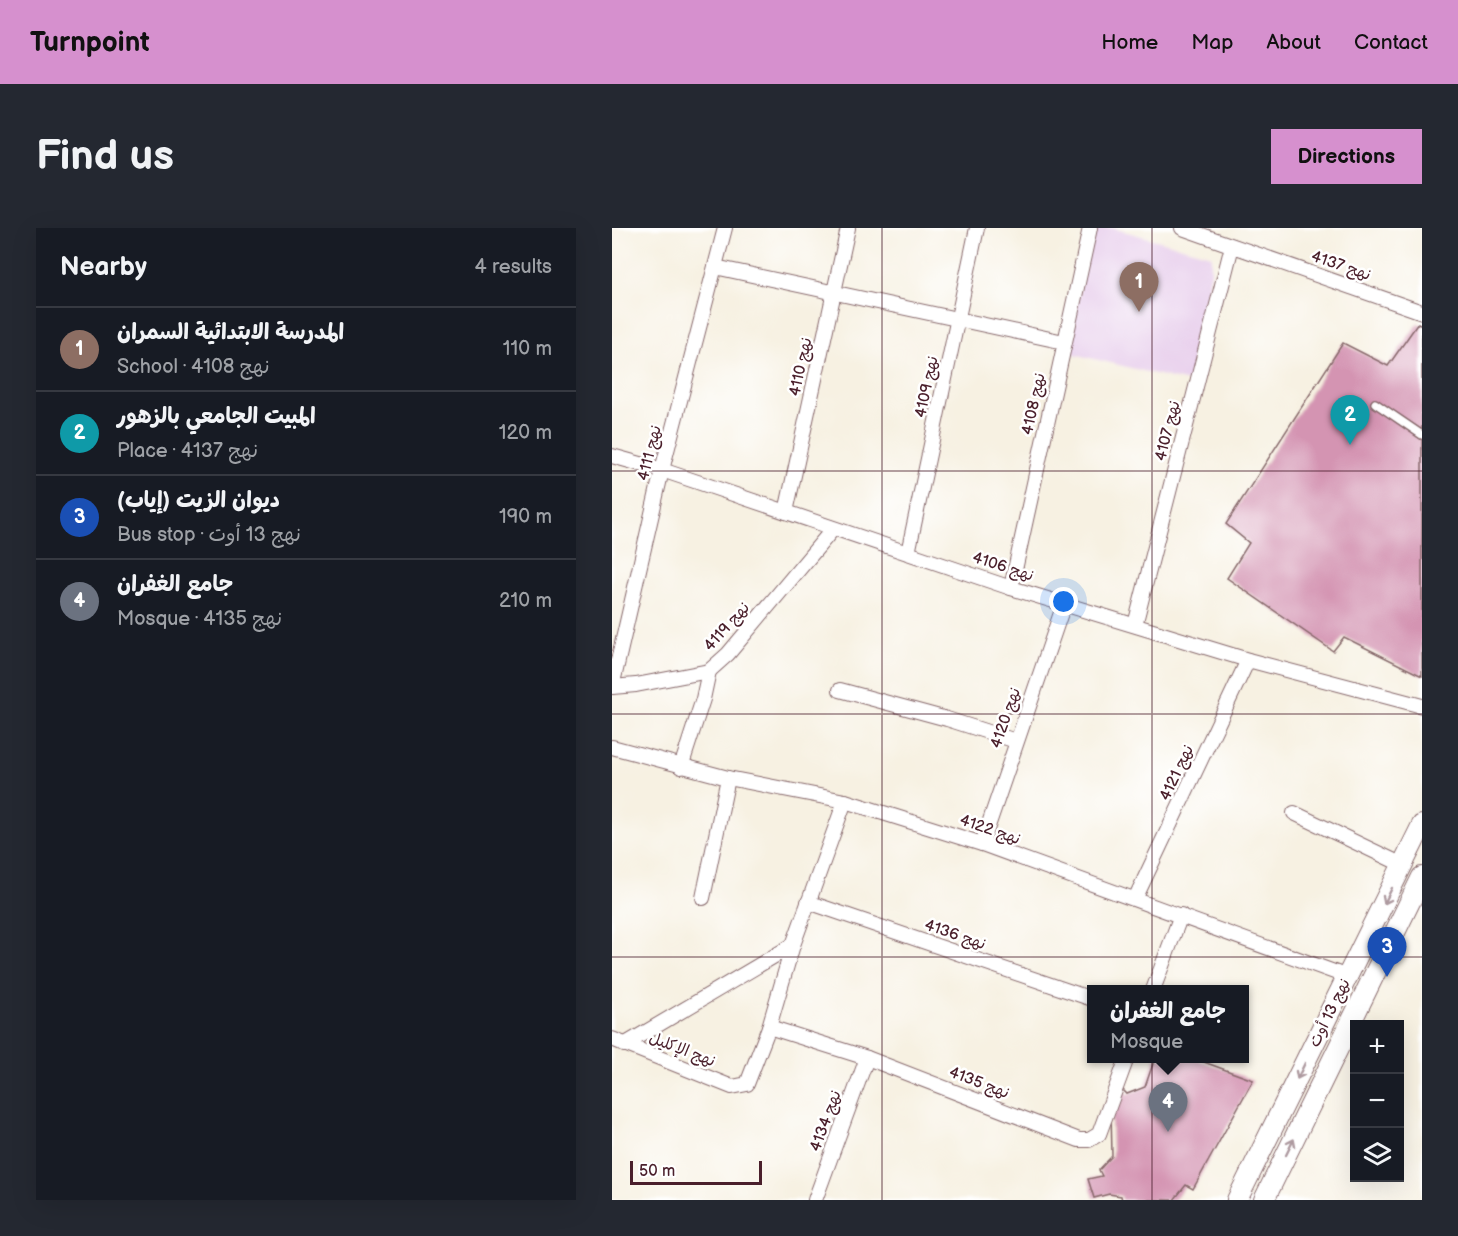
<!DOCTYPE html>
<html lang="en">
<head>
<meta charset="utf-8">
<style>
	:root { --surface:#171b24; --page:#242831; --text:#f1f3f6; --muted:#9ea1a6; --line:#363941; --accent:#d690ce }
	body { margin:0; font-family:"Balsamiq Sans","Playpen Sans Arabic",sans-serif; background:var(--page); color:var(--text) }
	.controls { position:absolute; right:18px; bottom:18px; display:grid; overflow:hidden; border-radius:0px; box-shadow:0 6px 24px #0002 }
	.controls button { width:54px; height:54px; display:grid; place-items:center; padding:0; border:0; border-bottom:2px solid var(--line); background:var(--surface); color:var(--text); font:30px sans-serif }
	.scale { position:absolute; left:18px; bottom:15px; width:132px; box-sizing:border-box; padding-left:6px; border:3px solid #4a1f2b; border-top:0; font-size:16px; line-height:21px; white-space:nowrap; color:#4a1f2b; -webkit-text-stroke:4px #fff; paint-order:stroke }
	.you { position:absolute; left:452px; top:374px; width:21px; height:21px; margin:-15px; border:4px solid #fff; border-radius:50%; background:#1a73e8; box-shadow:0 0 0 9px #1a73e833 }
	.badge { display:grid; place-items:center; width:39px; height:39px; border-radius:50%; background:var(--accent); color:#fff; font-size:20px; font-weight:700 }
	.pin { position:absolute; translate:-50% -50px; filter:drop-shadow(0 2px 3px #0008) }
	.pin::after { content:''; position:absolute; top:32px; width:21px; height:18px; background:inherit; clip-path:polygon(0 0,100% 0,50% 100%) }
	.popup { position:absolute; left:475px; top:757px; width:162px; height:78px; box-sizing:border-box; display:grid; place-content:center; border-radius:0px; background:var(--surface); filter:drop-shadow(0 2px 4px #0005); font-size:20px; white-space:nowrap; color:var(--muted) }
	.popup b { font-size:22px; color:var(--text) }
	.popup::after { content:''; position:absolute; left:50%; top:100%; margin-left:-12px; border:12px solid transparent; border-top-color:var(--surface) }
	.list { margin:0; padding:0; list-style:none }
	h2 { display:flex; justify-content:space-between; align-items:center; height:78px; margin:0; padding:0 24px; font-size:26px }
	h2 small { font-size:20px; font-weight:400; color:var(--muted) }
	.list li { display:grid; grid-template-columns:39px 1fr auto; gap:18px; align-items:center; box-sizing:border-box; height:84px; padding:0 24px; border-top:2px solid var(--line) }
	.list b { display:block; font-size:22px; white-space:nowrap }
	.list p { margin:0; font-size:20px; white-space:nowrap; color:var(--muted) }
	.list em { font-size:20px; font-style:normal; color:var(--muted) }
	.icon { flex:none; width:33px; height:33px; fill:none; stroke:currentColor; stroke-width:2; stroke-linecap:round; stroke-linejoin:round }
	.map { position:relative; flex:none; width:810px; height:972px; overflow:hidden; border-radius:0px }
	header { display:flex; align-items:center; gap:36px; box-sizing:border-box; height:84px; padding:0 30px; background:var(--accent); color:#111 }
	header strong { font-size:28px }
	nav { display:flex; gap:33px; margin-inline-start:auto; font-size:21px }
	.intro { display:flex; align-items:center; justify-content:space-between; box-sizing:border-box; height:144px; padding:0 36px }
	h1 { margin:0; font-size:42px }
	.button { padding:15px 27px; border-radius:0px; background:var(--accent); color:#111; font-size:21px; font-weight:700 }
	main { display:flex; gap:36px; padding:0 36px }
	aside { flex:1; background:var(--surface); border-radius:0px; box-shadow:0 6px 24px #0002 }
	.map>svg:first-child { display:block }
	.built { fill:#e9d1ed }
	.building { fill:#d494b2 }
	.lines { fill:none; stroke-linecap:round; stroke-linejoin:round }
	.service-casing { stroke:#87686b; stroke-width:10 }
	.minor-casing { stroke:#87686b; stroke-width:16 }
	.secondary-casing { stroke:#87686b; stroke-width:22 }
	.service { stroke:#fff; stroke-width:7 }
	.minor { stroke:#fff; stroke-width:14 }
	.secondary { stroke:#fff; stroke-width:20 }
	.oneway { stroke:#ae9aa0 }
	.grid { fill:none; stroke:#4a1f2b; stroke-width:1.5; stroke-opacity:0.55 }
	.labels { text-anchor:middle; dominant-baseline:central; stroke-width:5; stroke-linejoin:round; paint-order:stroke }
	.street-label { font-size:16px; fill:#4a1f2b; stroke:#fff }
</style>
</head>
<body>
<header>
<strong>Turnpoint</strong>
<nav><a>Home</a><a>Map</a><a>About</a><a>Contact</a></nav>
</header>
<div class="intro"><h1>Find us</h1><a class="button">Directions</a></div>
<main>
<aside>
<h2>Nearby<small>4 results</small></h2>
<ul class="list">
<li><span class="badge" style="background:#8d6e63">1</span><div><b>المدرسة الابتدائية السمران</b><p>School · نهج 4108</p></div><em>110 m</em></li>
<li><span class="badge" style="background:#0f9aa8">2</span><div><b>المبيت الجامعي بالزهور</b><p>Place · نهج 4137</p></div><em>120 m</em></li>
<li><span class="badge" style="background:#1a4fb4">3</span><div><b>ديوان الزيت (إياب)</b><p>Bus stop · نهج 13 أوت</p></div><em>190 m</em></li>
<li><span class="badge" style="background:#6b7280">4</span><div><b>جامع الغفران</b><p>Mosque · نهج 4135</p></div><em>210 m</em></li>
</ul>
</aside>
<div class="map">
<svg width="810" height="972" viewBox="0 0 810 972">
	<rect width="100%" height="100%" fill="#fff"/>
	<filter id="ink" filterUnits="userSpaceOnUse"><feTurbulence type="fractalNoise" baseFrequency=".0167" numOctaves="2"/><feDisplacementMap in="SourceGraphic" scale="12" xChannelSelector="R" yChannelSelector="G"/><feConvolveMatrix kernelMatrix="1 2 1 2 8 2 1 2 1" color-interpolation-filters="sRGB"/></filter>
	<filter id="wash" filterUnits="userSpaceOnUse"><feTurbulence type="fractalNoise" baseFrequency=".008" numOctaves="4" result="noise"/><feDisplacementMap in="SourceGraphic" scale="24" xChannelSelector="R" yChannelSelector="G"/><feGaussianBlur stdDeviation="1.35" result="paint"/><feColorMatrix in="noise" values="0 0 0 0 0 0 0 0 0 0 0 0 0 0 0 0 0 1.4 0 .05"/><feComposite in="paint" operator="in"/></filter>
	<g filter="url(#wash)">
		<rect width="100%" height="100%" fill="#f7f1e2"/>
		<polygon class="built" points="482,0 500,0 599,27 599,44 576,154 454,124"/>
		<g id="blocks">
			<g class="building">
				<polygon points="806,95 810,97 810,448 732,409 721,423 615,350 637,315 614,296 731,115 776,138"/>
				<polygon points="543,830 581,830 641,852 581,961 574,957 562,972 510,972 509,968 497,966 482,970 476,951 490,948 487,942 500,928 499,881 509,860 515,866 533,859"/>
			</g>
		</g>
	</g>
	<g filter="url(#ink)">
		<use href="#blocks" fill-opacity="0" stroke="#87686b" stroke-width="1.5"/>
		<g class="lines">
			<g class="service-casing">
				<polyline id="service" points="763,175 810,207"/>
			</g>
			<g class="minor-casing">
				<g id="minor">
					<polyline points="570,0 810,84"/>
					<polyline points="103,39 452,114"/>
					<polyline points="0,228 50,242 399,360 636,432 810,478"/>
					<polyline points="174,284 236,0"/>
					<polyline points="296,325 365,0"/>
					<polyline points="399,360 478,0"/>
					<polyline points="523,397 620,18"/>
					<polyline points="0,459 50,242 113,0"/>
					<polyline points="0,459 24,457 97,443 116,426 221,301"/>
					<polyline points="228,462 335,491 404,513"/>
					<polyline points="0,519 116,550 233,573 370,616 736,749"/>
					<polyline points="69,539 91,471 97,443"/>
					<polyline points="682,585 791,637"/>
					<polyline points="370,616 452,376"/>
					<polyline points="91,670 116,550"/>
					<polyline points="523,671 636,432"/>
					<polyline points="196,674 480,771"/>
					<polyline points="541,762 569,687"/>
					<polyline points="157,799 255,830 467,912 477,912 487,906 515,830"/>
					<polyline points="0,811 120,859 135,856 157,799 181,717 233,573"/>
					<polyline points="12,817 181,717"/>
					<polyline points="203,972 255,830"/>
				</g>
			</g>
			<g class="secondary-casing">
				<g id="secondary">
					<polyline points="625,972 810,597"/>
					<polyline points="652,972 810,649"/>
				</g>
			</g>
			<use href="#service" class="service"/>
			<use href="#minor" class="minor"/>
			<use href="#secondary" class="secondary"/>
		</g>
		<defs><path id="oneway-shaft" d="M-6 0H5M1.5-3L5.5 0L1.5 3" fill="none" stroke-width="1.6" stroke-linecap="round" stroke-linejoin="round" transform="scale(1.5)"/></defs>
		<g class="oneway">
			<use href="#oneway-shaft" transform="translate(776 668) rotate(116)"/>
			<use href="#oneway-shaft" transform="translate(689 843) rotate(116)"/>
			<use href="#oneway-shaft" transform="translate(678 919) rotate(-64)"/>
		</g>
	</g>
	<path class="grid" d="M270,0v972M540,0v972M0,243h810M0,486h810M0,729h810"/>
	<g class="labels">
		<g class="street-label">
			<text transform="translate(729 38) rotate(19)">نهج 4137</text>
			<text transform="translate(189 139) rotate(-78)">نهج 4110</text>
			<text transform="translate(315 159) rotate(-78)">نهج 4109</text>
			<text transform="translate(422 176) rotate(-78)">نهج 4108</text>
			<text transform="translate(556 203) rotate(-76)">نهج 4107</text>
			<text transform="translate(38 225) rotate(-76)">نهج 4111</text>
			<text transform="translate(391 339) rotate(18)">نهج 4106</text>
			<text transform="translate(115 399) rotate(-48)">نهج 4119</text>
			<text transform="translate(394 490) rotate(-71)">نهج 4120</text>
			<text transform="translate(565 545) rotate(-65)">نهج 4121</text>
			<text transform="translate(378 602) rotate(19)">نهج 4122</text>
			<text transform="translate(343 707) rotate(19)">نهج 4136</text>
			<text transform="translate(718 785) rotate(-64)">نهج 13 أوت</text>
			<text transform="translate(70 822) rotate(21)">نهج الإكليل</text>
			<text transform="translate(367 855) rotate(21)">نهج 4135</text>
			<text transform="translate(214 893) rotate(-70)">نهج 4134</text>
		</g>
	</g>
</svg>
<div class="controls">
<button>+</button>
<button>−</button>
<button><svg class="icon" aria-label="layers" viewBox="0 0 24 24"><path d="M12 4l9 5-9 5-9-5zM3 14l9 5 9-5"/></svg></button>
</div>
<div class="scale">50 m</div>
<div class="you"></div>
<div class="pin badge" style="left:527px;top:84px;background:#8d6e63">1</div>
<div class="pin badge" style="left:738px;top:217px;background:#0f9aa8">2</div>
<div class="pin badge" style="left:775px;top:749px;background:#1a4fb4">3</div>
<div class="pin badge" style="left:556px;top:904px;background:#6b7280">4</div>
<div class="popup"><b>جامع الغفران</b>Mosque</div>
</div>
</main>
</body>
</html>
